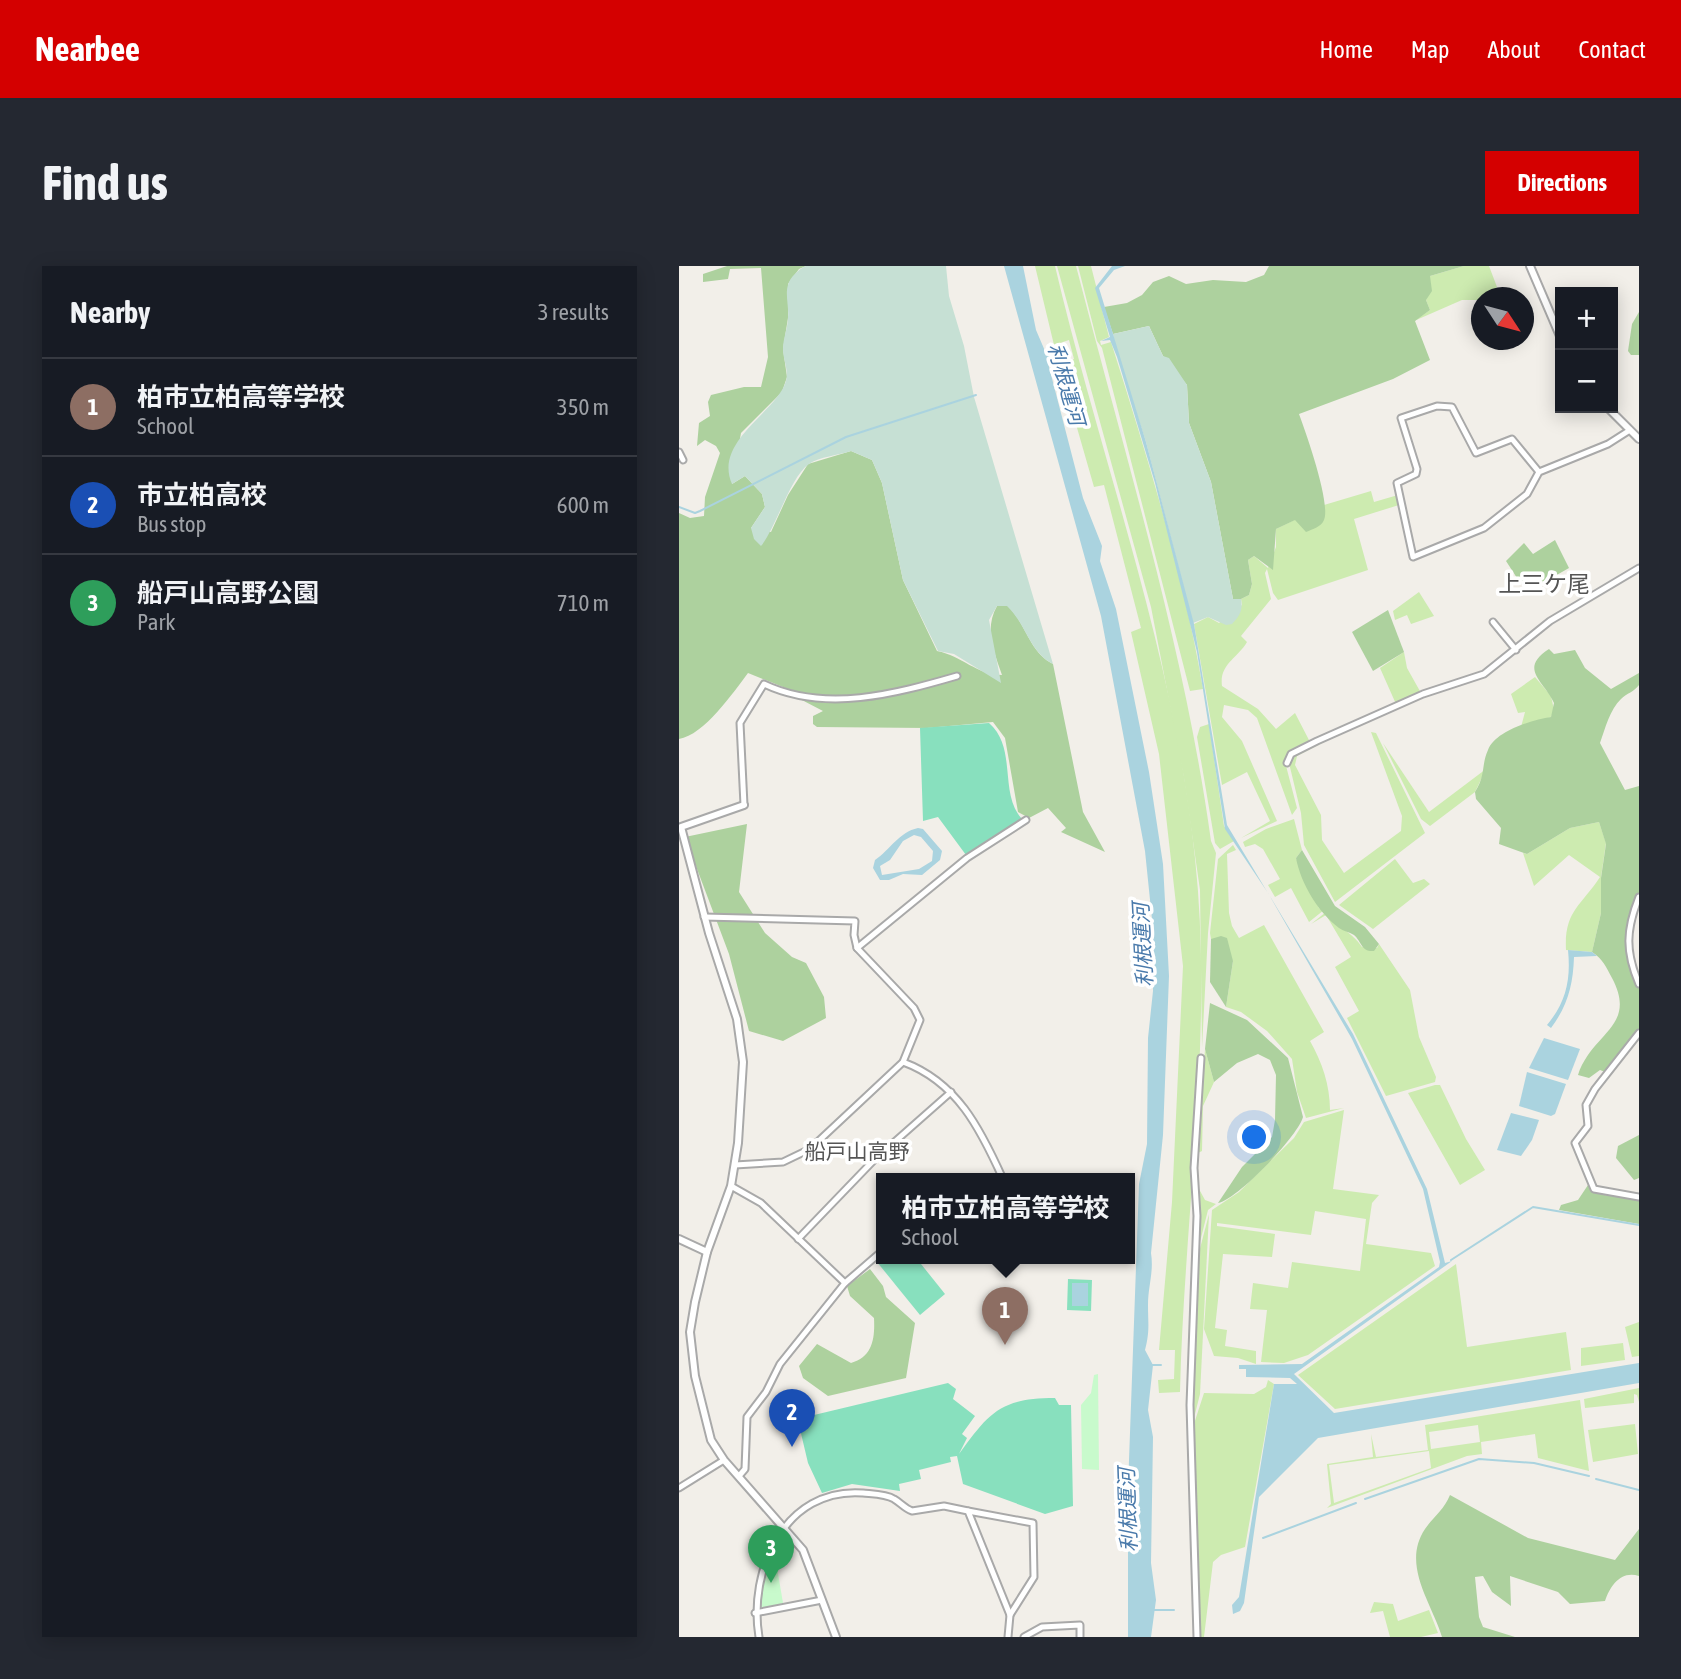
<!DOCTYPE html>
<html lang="en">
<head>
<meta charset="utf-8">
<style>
	:root { --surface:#171b24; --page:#242831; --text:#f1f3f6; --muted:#9ea1a6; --line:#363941; --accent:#d40000 }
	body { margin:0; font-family:"Asap Condensed","Noto Sans JP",sans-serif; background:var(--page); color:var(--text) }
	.controls { position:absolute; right:21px; top:21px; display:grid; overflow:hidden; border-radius:0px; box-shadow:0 4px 18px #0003 }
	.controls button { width:63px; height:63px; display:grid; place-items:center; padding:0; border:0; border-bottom:2px solid var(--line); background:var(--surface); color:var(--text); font:35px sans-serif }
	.compass { position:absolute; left:792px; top:21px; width:63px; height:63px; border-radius:50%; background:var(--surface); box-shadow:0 4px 18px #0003; rotate:126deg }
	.you { position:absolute; left:576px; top:872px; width:24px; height:24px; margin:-18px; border:5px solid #fff; border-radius:50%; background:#1a73e8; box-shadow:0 0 0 10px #1a73e833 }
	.badge { display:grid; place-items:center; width:46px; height:46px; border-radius:50%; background:var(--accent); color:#fff; font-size:23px; font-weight:700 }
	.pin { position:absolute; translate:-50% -58px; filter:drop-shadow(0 2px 4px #0008) }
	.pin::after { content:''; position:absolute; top:37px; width:24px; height:21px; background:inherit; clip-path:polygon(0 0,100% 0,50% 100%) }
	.popup { position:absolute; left:197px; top:907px; width:259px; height:91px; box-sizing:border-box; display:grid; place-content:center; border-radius:0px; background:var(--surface); filter:drop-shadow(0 2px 5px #0005); font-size:23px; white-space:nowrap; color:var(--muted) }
	.popup b { font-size:26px; color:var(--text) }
	.popup::after { content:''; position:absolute; left:50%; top:100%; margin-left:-14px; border:14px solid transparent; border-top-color:var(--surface) }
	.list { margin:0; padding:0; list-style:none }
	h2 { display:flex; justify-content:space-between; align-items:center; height:91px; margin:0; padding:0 28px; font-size:30px }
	h2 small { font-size:23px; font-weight:400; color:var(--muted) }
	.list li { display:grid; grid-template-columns:46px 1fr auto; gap:21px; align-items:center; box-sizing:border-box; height:98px; padding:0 28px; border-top:2px solid var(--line) }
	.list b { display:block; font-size:26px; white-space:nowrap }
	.list p { margin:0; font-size:23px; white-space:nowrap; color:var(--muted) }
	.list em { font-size:23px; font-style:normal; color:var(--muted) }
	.map { position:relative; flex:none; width:960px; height:1371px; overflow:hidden; border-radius:0px }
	header { display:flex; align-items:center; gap:42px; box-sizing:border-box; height:98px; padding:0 35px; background:var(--accent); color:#fff }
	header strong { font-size:33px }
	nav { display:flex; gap:38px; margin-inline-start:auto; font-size:24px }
	.intro { display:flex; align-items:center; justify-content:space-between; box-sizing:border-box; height:168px; padding:0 42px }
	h1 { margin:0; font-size:49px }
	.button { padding:18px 32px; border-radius:0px; background:var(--accent); color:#fff; font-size:24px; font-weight:700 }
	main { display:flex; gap:42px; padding:0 42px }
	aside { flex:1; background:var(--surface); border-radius:0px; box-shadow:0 4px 18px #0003 }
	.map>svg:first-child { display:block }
	.grass { fill:#cdebb0; fill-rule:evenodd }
	.forest { fill:#add19e }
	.wetland { fill:#c6e0d4 }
	.park { fill:#c8facc }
	.pitch { fill:#88e0be }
	.water { fill:#aad3df; fill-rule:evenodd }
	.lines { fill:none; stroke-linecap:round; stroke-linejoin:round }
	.stream { stroke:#aad3df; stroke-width:2 }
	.minor-casing { stroke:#a9a9a9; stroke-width:9 }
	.tertiary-casing { stroke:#a9a9a9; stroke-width:10 }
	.minor { stroke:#fff; stroke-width:5 }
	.tertiary { stroke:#fff; stroke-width:6 }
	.labels { text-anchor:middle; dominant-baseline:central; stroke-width:7; stroke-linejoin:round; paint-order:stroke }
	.water-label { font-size:21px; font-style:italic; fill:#4a7aab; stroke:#fff }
	.neighbourhood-label { font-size:21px; fill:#555; stroke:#fff }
	.quarter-label { font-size:23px; fill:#555; stroke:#fff }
</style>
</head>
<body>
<header>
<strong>Nearbee</strong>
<nav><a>Home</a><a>Map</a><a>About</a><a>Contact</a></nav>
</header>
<div class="intro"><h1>Find us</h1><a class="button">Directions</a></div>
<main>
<aside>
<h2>Nearby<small>3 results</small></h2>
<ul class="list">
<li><span class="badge" style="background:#8d6e63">1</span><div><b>柏市立柏高等学校</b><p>School</p></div><em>350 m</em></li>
<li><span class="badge" style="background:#1a4fb4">2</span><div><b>市立柏高校</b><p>Bus stop</p></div><em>600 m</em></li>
<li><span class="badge" style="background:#2e9e5b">3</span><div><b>船戸山高野公園</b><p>Park</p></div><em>710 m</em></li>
</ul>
</aside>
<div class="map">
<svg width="960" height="1371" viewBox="0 0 960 1371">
	<rect width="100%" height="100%" fill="#f2efe9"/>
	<g class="grass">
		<path d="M356,0h20c47,199 119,386 140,592 19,177 -11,357 -15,534l-21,1 -1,-13 16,-1 1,-29h-16l13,-148 11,-236 -24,-212 -28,-122 10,-4 -37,-143 -10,2 -35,-122 15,-6 -5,-19 -15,5z"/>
		<path d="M378,0h19c49,191 108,379 135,575l5,12 -8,80 -6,115 -2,-158 -16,-112 -33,-171z"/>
		<path d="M399,0h13l18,71 -9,4 1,4 10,-3c36,114 72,229 92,347l-13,2 -88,-343 -5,-7z"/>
		<polygon points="785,0 810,0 818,21 802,34 783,34 735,55 751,44 747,34 751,10"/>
		<path d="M692,225l3,11 24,-7 1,10 -45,14 14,51 -90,30 -5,-7 -6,-24 -2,4 6,26 -30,37 6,6c-9,16 -28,22 -25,44l36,23 18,20 19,-16 15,29 -20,11 -5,9 12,46 -5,7 -35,-97 -9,-8 -24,-5 -2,12 20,24 35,80 -36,17 29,-17 -23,-49 -25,13 -28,-161 14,-7 11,6 23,-18 -1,-6 8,-4 3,-11 -4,-24 6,-4 14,12 8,-21v-18l48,-24z"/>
		<polygon points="740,326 755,350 732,358 728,349 716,354 714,345"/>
		<polygon points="725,386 728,402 742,427 717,438 701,402"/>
		<polygon points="856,411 872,430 875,444 872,451 842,461 846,446 839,447 832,428"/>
		<polygon points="686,455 618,490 616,499 642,549 643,574 665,607 722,565 723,550 692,466 697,467 746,567 656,636 625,579 622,547 610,497 615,489"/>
		<polygon points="530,458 545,560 555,575 541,583 536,577 518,471 521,461"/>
		<polygon points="704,477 750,546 807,503 796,526 751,560 742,553"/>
		<polygon points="615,553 623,584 617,592 640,642 645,644 630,656 612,622 596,631 589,619 601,613 584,583 576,578 566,581 564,576 587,563"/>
		<path d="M920,556l7,21 -5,34v36l-9,39 -26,-2c-2,-39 15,-44 34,-73l-31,-22 -35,31 -11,-33 4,1 43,-26z"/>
		<path d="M554,579l3,5 -9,4 2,59 3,13 7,12 25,-13 60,107 -14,9c12,21 20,44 20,69l14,-2 -38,10 -9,-26 -5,-33 -25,-28 -26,-19 -15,-5 7,-46 -22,-22 -1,-6 8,-74z"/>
		<polygon points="716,593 734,617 745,613 751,618 694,663 660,639"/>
		<path d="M647,646c12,16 26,20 36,35l15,1 2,-4 31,46 9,47 17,40 -1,5 -49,14 -39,-78 12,-7 -24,-44 16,-10 -25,-42 -15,9z"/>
		<polygon points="526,783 535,816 524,840 523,885 519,887"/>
		<polygon points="756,819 761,819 787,873 806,904 781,919 729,827"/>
		<polygon points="665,844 654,923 700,929 693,937 687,978 752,987 756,1000 629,1089 605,1097 582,1096 588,1044 571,1043 574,1017 609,1022 613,996 681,1005 687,953 636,945 632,969 538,957 538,960 596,968 593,991 544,988 536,1062 548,1064 546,1080 577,1085 577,1098 559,1092 535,1090 525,1063 533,944 560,926 615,872 625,856"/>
		<polygon points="520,923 526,934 537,938 529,944 518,988"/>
		<polygon points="530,948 521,1128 514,1156 518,994"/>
		<polygon points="777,998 788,1081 887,1066 892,1104 656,1143 619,1109"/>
		<polygon points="960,1056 960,1090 953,1091 946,1061"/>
		<polygon points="944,1077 946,1094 902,1100 902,1082"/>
		<polygon points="589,1114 595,1118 566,1281 542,1289 534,1296 525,1371 521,1371 513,1164 525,1127 575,1128 587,1121"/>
		<polygon points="960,1122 960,1136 958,1129 955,1128 955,1137 906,1142 905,1133"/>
		<path d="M901,1134l9,71 -51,-13 -3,-24 -54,8 1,12 -15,2 -140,52 4,-4 -4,-40 46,-7 -2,-23 5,23 52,-7 -3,-25zM799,1159l2,17 -49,7 -2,-17zM750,1185l2,17 -97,35 -5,-38z"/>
		<polygon points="956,1158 959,1188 914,1196 909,1164"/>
		<polygon points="695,1336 714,1338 719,1355 750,1344 759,1367 742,1371 711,1371 704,1345 691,1347"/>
	</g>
	<g class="forest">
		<path d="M48,0h79l-7,3 -11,15v34l-5,31 4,28 -5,15 -41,41 -9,51 13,-8 17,18 3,13 -14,21 20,4 17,-37 20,-31 43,-13 21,9 10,23 21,97 34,71c25,5 40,24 65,24 -8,-23 -18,-46 -5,-69h11c18,18 22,47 45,58l30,148 22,40 -44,-20 5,-4 -18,-20 -19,10 -11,-6 -13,-74 -12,-16 -66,6 -110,-1 -4,-3v-8l10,-5 -25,-13v-5l-50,-20c-15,20 -44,62 -69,66v-226l11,5 14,-2 1,-19 15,-44 -4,-7 -11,-6 -8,6 2,-23 11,-7 -2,-14 3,-7 33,-8h17l7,-30 -7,-89 -31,1 -2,10 -25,3v-8z"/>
		<path d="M590,0h195l-34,10 2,15 -6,9 4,10 -15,11 15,39 -37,19 -94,35c7,19 32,89 25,106 -3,7 -11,9 -18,12l-11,-12 -19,9 -3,41 -19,-14 -6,4 4,24 -3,11 -12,6 -4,-2 -22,-117 -22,-59 -2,-38 -24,-29 -14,-30 -36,8 -9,-27 23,-4 15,-8 11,-13 16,-6 17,8 27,-4 33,2 18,-7z"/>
		<polygon points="960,46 960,89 952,89 949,85 953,58"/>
		<polygon points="876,274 890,302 853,323 838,312 827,295 845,277 854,288"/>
		<polygon points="709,344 725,386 694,405 673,366"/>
		<path d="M870,383l5,5 21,-4 10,18 26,21 28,-16v12c-5,7 -12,8 -18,14 -11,10 -16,30 -21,44l25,47 14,-4v108l-13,43 1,17 12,33v43l-34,42 -5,-2 -11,8 -11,-3c14,-43 60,-48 34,-97 -6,-11 -9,-19 -20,-26l9,-39v-35l5,-34 -7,-22 -29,6 -43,26 -28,-10 2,-16 -25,-29 -1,-7c11,-17 6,-27 13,-42 7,-19 44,-30 63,-33l3,-14c-10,-22 -36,-34 -5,-54z"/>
		<polygon points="68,558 60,626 86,667 113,691 127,697 145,731 147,752 104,775 70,765 50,688 6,571"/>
		<path d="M623,584l33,56 30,21 14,17 -5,7c-13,1 -12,-9 -20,-16 -5,-3 -11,-4 -15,-7 -21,-16 -38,-44 -43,-70z"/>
		<polygon points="542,670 548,672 554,695 547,741 531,716 532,673"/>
		<path d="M531,737l37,17 41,38 15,59c-5,19 -65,82 -85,86l24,-36 30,-30 3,-17 1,-45 -6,-15 -12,-6 -21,9 -23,19 -9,-33z"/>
		<polygon points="960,869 960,912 955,914 937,892 939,880"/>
		<polygon points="909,919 925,929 960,932 960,958 880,944 882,939 899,934"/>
		<path d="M191,1003l13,17 3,11 29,26 -9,55 -78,18 -25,-18 -4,-12 18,-22 34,19c22,-6 24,-25 23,-45l-24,-22 -3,-10z"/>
		<path d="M771,1229l78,43 87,22 24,-31v47c-18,-6 -29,10 -34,25l-35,3 -12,-12 -48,-16 1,30 -19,-14 -9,-16 -8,1 4,40 4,10 32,10h-73c-10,-34 -41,-72 -17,-108 9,-13 19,-19 25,-34z"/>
	</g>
	<g class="wetland">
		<path d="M127,0h140l3,30 15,50 10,51 79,267c-23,-11 -27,-40 -46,-58h-10l-8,14 12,63 -47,-29 -16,-3 -35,-71 -21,-97 -10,-23 -21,-9c-12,4 -32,6 -42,13 -19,13 -32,62 -48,82l-7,-7 -3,-11 14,-21 -3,-13 -17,-18 -13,8c-19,-43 45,-72 54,-103 3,-11 -3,-21 -3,-32 0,-11 5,-21 5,-32 1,-10 -3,-23 0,-32 2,-8 11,-16 18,-19z"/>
		<path d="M470,60l14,30 6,2 18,27 2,38 22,59 22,117h8c2,11 -1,17 -9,25l-6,1 -18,-8 -15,6 -47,-181 -30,-93 -3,-15z"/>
	</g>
	<g class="park">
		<polygon points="419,1108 420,1204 403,1203 402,1139 412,1127 415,1109"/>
		<polygon points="95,1284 104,1337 80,1344 82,1322"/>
	</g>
	<g class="pitch">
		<path d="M310,457c29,25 9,72 34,97l-57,35 -28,-38 -15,4 -3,-93z"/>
		<polygon points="202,992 238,993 266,1028 241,1049 198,996"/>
		<polygon points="389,1013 413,1014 412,1045 388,1044"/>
		<path d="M269,1117l8,6 -3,10 22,17 -13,18 5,4 -8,16c30,-41 41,-56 96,-56l4,7h12l2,101 -28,8 -82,-30 -6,-28 -7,1 1,5 -32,8 2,9 -22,5 1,7 -48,-7 -30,9 -14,-30 -9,-38 15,-10z"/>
	</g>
	<g class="water">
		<path d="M325,0h19l13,64 9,21 5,-1 2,10 -4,3 35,135 19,48 -2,15 16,48 33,163 14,92 6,112 -6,159 -12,118c3,19 -3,33 -3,52 0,18 2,26 -3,45l8,15 -5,45 5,27 -2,126 5,37 -5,37h-23v-149l11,-304 8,-40 1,-106 5,-47v-62l-8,-78 -44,-235z"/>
		<polygon points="433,0 446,0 435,4 420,22 467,176 515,358 548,559 674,768 748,923 766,997 773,995 615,1108 655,1147 960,1097 960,1117 639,1172 580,1231 565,1337 561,1345 554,1348 553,1339 560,1331 595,1118 618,1118 611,1112 567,1111 567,1103 560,1103 560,1099 623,1098 760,1001 761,996 744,923 673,773 589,627 546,563 518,386 476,217 438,91 431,74 422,75 431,71 416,22"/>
		<path d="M239,562l5,1 19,22 -2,9 -18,15 -19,-1 -14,6h-9l-7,-12 2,-8c15,-10 24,-28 43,-32zM235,569l7,2 12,14 -1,10 -13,8 -37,6 -2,-9 10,-6 13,-19z"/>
		<path d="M889,684l24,2 5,4 -23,1c-1,28 -6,48 -23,71l-4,-3c19,-23 24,-45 21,-75z"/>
		<polygon points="865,772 901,783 889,814 850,802"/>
		<polygon points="848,806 887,818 876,848 872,850 840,840"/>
		<polygon points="832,847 860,854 853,874 842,890 818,884"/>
		<rect x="393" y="1017" width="16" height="23"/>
	</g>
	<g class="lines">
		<g class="stream">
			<polyline points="373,91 388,86"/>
			<polyline points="0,241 16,247 21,245 167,171 297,129"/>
			<polyline points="772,994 854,941 960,959"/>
			<polyline points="472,1099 482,1099"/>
			<polyline points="917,1213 960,1224"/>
			<polyline points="686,1233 800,1193 855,1197 910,1210"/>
			<polyline points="584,1272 677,1237"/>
			<polyline points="475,1344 495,1344"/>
		</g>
		<g class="minor-casing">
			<g id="minor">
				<polyline points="0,186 4,194"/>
				<polyline points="860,206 833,173 797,187 773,141 758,140 722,152 738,203 737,208 718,217 734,291 805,262 848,228 860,206 929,178 951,164"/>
				<polyline points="814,356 837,384"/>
				<polyline points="608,497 612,488 638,475 744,428 805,408 871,355 960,302"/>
				<path d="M65,539l-4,-82 24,-39c61,29 131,10 193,-8"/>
				<path d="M960,631c-13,33 -14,54 0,87"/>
				<polyline points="25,651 176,655 175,669 178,682 235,742 241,754 224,796 131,883 104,896 56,899"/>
				<polyline points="178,682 288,592 347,554"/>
				<polyline points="960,767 916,823 907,839 909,860 896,877 915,923 960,931"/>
				<path d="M224,796c54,20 77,66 100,117"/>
				<polyline points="52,920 82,937 166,1017"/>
				<polyline points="119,973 195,894 272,826"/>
				<polyline points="60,1210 66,1203 68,1151 87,1126 101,1098 166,1017 202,986"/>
				<polyline points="0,1222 45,1194"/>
				<polyline points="289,1245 354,1257 355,1311 331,1349"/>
				<polyline points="76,1347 143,1334"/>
				<path d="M80,1371c-11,-66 25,-150 104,-144 9,1 23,1 31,6 7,4 10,9 18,12l32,-5 24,5 42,104 -2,22"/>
				<polyline points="345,1371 363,1361 401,1359 401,1371"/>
				<polyline points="518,1371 511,1139 518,950 515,902 522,792"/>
			</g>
		</g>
		<g class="tertiary-casing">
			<g id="tertiary">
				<polyline points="851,0 881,70"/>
				<polyline points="929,142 960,173"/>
				<polyline points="65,539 2,561 30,667 58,753 64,796 59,877 52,920 28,986 16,1036 11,1066 16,1110 32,1174 45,1194 124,1284 157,1371"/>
				<polyline points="0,973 28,986"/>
			</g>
		</g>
		<use href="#minor" class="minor"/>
		<use href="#tertiary" class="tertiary"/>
	</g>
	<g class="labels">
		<g class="water-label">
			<text transform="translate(388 118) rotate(74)">利根運河</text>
			<text transform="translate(463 679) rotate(-93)">利根運河</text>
			<text transform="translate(448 1244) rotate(-92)">利根運河</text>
		</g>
		<g class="neighbourhood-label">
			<text x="178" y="885">船戸山高野</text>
		</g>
		<g class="quarter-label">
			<text x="865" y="318">上三ケ尾</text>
		</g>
	</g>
</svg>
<div class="controls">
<button>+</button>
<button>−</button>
</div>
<svg class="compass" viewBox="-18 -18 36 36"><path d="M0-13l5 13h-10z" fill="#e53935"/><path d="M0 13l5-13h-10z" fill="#9ea1a6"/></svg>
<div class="you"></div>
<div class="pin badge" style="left:326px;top:1079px;background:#8d6e63">1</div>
<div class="popup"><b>柏市立柏高等学校</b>School</div>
<div class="pin badge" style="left:113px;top:1181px;background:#1a4fb4">2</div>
<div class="pin badge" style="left:92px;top:1317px;background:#2e9e5b">3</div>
</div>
</main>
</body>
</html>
